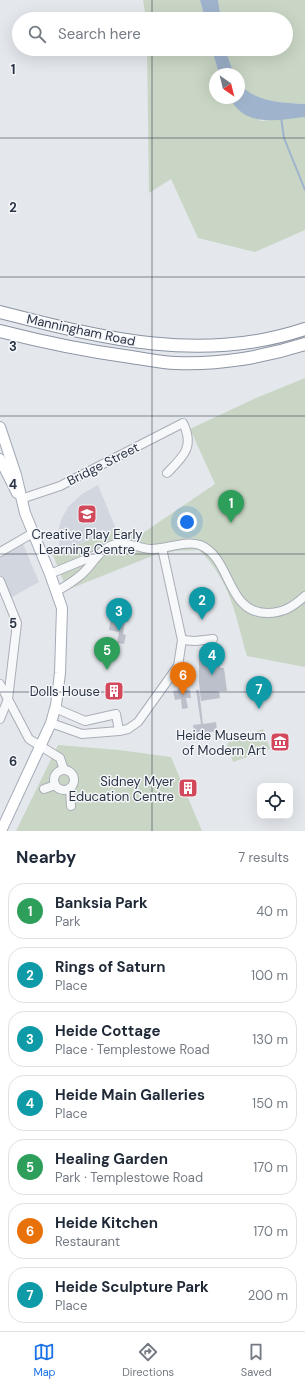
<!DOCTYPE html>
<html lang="en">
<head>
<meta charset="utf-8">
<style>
	:root { --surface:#fff; --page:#f2f2f3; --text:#1f2937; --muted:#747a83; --line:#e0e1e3; --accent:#1a73e8 }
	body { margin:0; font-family:"DM Sans",sans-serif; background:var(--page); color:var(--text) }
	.controls { position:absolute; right:12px; bottom:12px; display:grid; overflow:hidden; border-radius:8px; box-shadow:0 4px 16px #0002 }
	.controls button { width:36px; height:36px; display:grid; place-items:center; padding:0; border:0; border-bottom:1px solid var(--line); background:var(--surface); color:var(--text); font:20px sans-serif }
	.compass { position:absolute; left:209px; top:68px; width:36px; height:36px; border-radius:50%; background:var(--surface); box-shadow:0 4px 16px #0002; rotate:145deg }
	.you { position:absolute; left:187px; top:522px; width:14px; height:14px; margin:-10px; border:3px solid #fff; border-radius:50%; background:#1a73e8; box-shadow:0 0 0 6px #1a73e833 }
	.badge { display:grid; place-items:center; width:26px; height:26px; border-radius:50%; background:var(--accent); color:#fff; font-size:13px; font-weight:700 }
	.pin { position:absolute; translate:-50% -33px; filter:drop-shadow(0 1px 2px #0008) }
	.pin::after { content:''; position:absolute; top:21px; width:14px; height:12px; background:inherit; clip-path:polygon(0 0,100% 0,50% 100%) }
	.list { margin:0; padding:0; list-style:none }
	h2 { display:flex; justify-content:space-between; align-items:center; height:52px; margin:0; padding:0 16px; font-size:17px }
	h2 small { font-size:13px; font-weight:400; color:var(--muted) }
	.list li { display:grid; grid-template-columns:26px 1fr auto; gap:12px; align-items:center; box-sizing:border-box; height:56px; margin:0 8px 8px; padding:0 8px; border:1px solid var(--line); border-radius:16px }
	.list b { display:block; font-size:15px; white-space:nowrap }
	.list p { margin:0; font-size:13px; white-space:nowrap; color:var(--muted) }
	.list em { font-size:13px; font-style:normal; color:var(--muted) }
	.icon { flex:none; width:22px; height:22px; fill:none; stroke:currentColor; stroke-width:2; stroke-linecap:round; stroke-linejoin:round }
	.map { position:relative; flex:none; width:305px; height:831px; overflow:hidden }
	.search { position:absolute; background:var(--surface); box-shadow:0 4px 16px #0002; left:12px; right:12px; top:12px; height:44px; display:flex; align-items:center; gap:10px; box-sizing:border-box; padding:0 14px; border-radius:22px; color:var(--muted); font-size:15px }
	.sheet { height:500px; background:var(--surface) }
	nav { display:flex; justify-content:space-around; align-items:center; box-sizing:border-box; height:56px; border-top:1px solid var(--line); background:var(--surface); font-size:11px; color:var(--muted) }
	nav a { display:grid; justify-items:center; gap:2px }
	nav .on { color:var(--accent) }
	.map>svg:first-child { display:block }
	.built { fill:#d2d6de }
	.green { fill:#c9d6c5 }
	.water { fill:#9fb4cc }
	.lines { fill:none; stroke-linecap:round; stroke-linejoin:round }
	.stream { stroke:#9fb4cc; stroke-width:2 }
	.building { fill:#bbc0ca }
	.minor-casing { stroke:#a9aeb7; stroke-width:10 }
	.major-casing { stroke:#a3abb8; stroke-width:12 }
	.highway-casing { stroke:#8b94a3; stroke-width:14 }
	.minor { stroke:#f7f8fa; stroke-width:8 }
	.major { stroke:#fff; stroke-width:10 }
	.highway { stroke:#fff; stroke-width:12 }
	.grid { fill:none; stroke:#2b3445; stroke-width:1; stroke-opacity:0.55 }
	.labels { text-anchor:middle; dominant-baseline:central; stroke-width:3; stroke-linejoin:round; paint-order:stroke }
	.street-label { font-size:13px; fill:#2b3445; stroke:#f4f6f9 }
	.poi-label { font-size:13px; fill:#2b3445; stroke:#f4f6f9; text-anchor:end }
	.grid-label { font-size:13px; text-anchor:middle; font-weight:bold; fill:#2b3445; stroke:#f4f6f9; stroke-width:3; stroke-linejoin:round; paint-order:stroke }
</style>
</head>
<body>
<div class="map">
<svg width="305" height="831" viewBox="0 0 305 831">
	<rect width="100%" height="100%" fill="#e4e7ec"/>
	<g class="built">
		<polygon points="98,485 116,529 60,552 58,532 61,520 68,507 82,494"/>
		<polygon points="21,539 39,582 7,600 0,584 0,550"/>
	</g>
	<g class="green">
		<polygon points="143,0 200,0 205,19 146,19"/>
		<path d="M218,0h87v104c-21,-1 -66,-1 -66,-30h-5l-9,-25h61v-30h-65z"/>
		<polygon points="147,49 212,49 219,74 215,74 215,98 230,98 232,102 261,121 305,117 305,230 255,252 198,238 171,179 149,193"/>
		<path d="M305,378v289l-58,-11c-12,-41 -16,-75 -48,-106l-24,1 -23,5 -85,34 -14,-35 63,-26 24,6 75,-51 -25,-55 66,-31z"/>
		<polygon points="263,729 270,749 233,762 227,744 232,739"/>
		<polygon points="58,745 119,750 171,757 202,831 16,831"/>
	</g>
	<g class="water">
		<polygon points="200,0 218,0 221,19 205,19"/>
		<polygon points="212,49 225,49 234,74 219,74"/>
		<path d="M239,83c15,19 43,20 66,21v13c-26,3 -61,11 -75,-19h9z"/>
	</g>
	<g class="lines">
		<polyline class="stream" points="281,117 284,138 305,190"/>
	</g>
	<g class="building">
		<polygon points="123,617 129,619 128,622 125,621 123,634 126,635 124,644 117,643 119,632 109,630 111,618 123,620"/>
		<polygon points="206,648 218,649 220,668 224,668 227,691 219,691 220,698 201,701 199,682 199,650 207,654"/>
		<polygon points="185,687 185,690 190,690 191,698 186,698 188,708 182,709 181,699 175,700 173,691 178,690 178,688"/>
		<polygon points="196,690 199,690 203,724 216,722 217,731 206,733 207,737 195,739 193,725 201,724"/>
		<polygon points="187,782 190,788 192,787 194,791 188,794 183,783"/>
	</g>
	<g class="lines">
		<g class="minor-casing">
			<g id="minor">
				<path d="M21,499l39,-13 123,-63c12,24 0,34 -16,50"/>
				<polyline points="0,552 33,533"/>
				<polyline points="50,574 98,554"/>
				<polyline points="0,581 17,623 8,699 0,719"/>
				<path d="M57,591c9,-5 17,-10 25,-17 11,-10 18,-26 34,-30 11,-3 24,5 35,5 16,0 34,-9 49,-4 32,13 26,68 67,68 16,0 26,-6 38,-17"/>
				<polyline points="182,640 195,641 213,639"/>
				<polyline points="0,684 29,739 60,758 64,770"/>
				<polyline points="51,723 82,734 119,731 116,714 85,721 55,708"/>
				<polyline points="119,731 128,729 138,722 178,666 182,640 162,548"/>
				<circle cx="64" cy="780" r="10"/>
				<polyline points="70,788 71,806"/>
				<polyline points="44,789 55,785"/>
			</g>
		</g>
		<g class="major-casing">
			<g id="major">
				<polyline points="0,427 16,475 25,513 50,574 62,608 60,673 56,705 51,723 1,831"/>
				<polyline points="0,459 17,493"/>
			</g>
		</g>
		<g class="highway-casing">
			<g id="highway">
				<path d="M0,312c102,26 201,52 305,17"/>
				<path d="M0,331c43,11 86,20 131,26 15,2 30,6 45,6 42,2 89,-6 129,-19"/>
			</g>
		</g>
		<use href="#minor" class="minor"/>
		<use href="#major" class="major"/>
		<use href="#highway" class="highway"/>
	</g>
	<path class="grid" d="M152,0v19M152,49v782M0,138h305M0,277h305M0,416h305M0,554h305M0,692h305"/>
	<defs>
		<g id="school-square" transform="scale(1)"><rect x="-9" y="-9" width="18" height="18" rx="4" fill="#d1495b" stroke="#f4f6f9"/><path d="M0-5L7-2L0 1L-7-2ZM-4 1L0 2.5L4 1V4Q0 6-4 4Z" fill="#fff"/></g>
		<g id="building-square" transform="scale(1)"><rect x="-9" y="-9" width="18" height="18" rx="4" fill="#d1495b" stroke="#f4f6f9"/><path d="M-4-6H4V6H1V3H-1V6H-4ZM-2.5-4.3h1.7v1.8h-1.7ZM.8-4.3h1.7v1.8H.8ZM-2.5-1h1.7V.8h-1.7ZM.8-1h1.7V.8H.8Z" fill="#fff"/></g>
		<g id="museum-square" transform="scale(1)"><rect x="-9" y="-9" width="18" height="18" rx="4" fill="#d1495b" stroke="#f4f6f9"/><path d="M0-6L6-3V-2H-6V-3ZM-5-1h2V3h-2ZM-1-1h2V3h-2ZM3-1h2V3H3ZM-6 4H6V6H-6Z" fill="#fff"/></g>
	</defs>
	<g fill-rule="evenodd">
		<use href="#school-square" x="87" y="514"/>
		<use href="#building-square" x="114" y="691"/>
		<use href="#museum-square" x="280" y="742"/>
		<use href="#building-square" x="188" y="788"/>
	</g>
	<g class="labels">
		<g class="street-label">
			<text transform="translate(81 330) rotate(12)">Manningham Road</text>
			<text transform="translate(103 464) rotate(-27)">Bridge Street</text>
		</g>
		<g class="poi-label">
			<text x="87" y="534" text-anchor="middle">Creative Play Early<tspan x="87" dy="15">Learning Centre</tspan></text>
			<text x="100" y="691">Dolls House</text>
			<text x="266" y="735">Heide Museum<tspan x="266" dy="15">of Modern Art</tspan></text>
			<text x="174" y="781">Sidney Myer<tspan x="174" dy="15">Education Centre</tspan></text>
		</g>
	</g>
	<g class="grid-label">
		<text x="13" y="74">1</text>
		<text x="13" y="212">2</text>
		<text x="13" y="351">3</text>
		<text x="13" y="489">4</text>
		<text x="13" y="628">5</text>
		<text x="13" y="766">6</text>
	</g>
</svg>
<div class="controls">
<button><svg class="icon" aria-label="locate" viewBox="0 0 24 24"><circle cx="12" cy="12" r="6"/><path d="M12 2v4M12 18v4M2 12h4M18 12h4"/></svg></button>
</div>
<svg class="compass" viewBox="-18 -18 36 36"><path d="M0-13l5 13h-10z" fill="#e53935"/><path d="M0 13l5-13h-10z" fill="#747a83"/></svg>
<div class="you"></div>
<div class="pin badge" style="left:231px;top:523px;background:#2e9e5b">1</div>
<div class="pin badge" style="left:202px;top:620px;background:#0f9aa8">2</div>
<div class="pin badge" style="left:119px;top:631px;background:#0f9aa8">3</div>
<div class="pin badge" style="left:212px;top:675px;background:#0f9aa8">4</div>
<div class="pin badge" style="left:107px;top:670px;background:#2e9e5b">5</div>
<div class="pin badge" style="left:183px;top:695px;background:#e8710a">6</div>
<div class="pin badge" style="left:259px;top:709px;background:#0f9aa8">7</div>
<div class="search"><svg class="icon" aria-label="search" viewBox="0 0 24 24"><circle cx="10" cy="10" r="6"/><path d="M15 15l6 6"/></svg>Search here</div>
</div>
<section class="sheet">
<h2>Nearby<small>7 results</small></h2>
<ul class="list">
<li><span class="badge" style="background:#2e9e5b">1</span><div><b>Banksia Park</b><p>Park</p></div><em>40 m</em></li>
<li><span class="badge" style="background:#0f9aa8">2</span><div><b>Rings of Saturn</b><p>Place</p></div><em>100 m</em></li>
<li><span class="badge" style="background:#0f9aa8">3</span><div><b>Heide Cottage</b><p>Place · Templestowe Road</p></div><em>130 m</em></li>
<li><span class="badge" style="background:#0f9aa8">4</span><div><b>Heide Main Galleries</b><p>Place</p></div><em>150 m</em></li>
<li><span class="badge" style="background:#2e9e5b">5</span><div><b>Healing Garden</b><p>Park · Templestowe Road</p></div><em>170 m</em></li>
<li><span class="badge" style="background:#e8710a">6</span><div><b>Heide Kitchen</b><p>Restaurant</p></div><em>170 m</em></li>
<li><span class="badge" style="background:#0f9aa8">7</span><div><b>Heide Sculpture Park</b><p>Place</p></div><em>200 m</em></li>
</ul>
</section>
<nav>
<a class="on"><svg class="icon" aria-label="map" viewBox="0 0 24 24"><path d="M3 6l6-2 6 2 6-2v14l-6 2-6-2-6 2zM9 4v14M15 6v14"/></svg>Map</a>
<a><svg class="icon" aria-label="directions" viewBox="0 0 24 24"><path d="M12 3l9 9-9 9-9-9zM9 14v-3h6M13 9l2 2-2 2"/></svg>Directions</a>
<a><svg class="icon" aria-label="saved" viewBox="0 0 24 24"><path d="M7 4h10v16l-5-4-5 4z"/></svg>Saved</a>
</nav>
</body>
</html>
